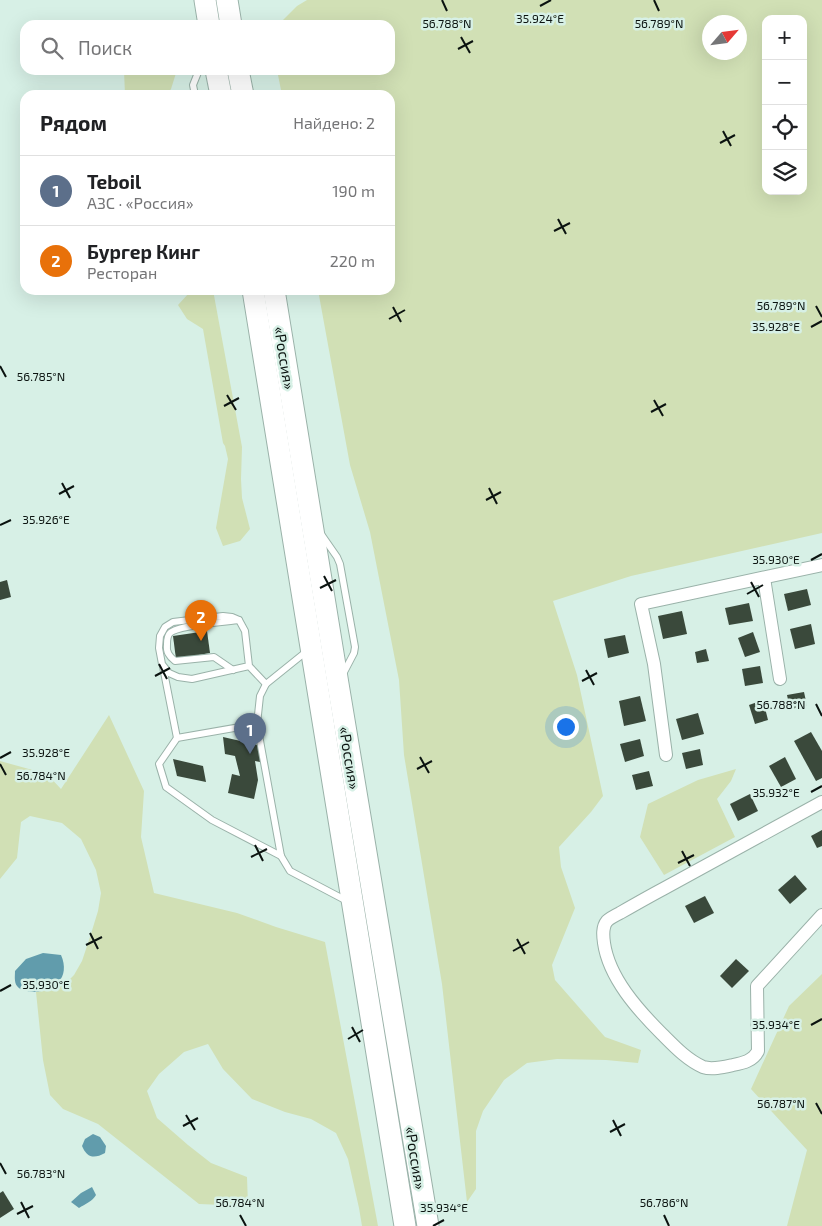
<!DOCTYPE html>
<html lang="ru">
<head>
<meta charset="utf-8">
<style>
	:root { --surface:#fff; --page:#f2f2f2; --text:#202124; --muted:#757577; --line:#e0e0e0; --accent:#8a4914 }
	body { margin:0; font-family:"Exo 2",sans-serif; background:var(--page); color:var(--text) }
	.controls { position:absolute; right:15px; top:15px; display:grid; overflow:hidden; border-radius:10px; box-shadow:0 5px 20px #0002 }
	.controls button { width:45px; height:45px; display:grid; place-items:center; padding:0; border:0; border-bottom:1px solid var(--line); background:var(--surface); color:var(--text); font:25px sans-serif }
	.compass { position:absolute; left:702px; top:15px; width:45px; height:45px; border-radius:50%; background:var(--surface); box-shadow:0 5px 20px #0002; rotate:62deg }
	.you { position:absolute; left:565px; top:726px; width:18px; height:18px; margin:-12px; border:4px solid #fff; border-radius:50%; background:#1a73e8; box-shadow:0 0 0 8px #1a73e833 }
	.badge { display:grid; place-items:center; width:32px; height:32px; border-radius:50%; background:var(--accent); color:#fff; font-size:16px; font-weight:700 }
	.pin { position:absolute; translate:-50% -41px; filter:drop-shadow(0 1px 2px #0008) }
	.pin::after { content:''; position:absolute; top:26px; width:18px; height:15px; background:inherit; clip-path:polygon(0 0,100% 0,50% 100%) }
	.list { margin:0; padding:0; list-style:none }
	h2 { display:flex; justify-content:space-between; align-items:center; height:65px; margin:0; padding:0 20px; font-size:21px }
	h2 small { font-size:16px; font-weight:400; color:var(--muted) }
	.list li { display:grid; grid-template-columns:32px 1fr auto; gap:15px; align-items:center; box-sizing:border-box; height:70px; padding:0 20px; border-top:1px solid var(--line) }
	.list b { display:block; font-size:19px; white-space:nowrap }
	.list p { margin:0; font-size:16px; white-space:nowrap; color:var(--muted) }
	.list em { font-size:16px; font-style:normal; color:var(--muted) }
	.icon { flex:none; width:28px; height:28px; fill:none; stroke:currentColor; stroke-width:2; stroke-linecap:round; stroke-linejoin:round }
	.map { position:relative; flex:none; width:822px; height:1226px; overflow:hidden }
	.search { position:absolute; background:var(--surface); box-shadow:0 5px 20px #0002; left:20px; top:20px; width:375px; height:55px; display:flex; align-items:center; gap:12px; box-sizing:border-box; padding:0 18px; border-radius:15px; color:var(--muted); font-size:19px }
	.panel { position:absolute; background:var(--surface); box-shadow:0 5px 20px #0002; left:20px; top:90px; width:375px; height:205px; border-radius:15px }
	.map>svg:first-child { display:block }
	.green { fill:#d1e0b5; fill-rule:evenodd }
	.water { fill:#619cac }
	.building { fill:#3a493b }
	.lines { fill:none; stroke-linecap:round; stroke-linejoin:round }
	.service-casing { stroke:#9ab2a9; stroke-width:8 }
	.minor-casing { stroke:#9ab2a9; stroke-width:14 }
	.trunk-casing { stroke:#9ab2a9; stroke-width:23 }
	.service { stroke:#fff; stroke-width:6 }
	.minor { stroke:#fff; stroke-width:12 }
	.trunk { stroke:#fff; stroke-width:21 }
	.ticks { fill:none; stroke:#0b1310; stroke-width:2 }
	.labels { text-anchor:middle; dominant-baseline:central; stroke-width:5; stroke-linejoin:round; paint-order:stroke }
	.street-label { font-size:15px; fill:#0b1310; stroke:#d7f0e6 }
	.ticks-label { font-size:12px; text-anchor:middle; fill:#0b1310; stroke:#d7f0e6; stroke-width:5; stroke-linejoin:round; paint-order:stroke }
</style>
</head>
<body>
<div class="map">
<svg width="822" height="1226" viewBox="0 0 822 1226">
	<rect width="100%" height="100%" fill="#d7f0e6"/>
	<g class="green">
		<path d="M307,0h515v533l-191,43 -78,25 24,74 26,121 -12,16 -32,35 2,20 14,41 -23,57 3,15 50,57 36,13 -3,13 -32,-3 -49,-1 -30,4 -23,17 -21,31 -7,20v58l-9,13 -25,-218 -38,-229 -5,-75 -29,-148 -20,-67 -32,-175h72v-195h-108l-5,-25h113v-45h-110l1,-3 16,-16zM766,19h37v172h-37zM710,22h30v30h-30z"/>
		<polygon points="124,70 175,70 176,73 171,89 167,95 125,95"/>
		<polygon points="190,290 213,290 242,447 241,479 242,498 250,529 240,541 223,546 216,528 228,459 225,446 223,443 203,329 187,319 178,305 189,293"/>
		<polygon points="109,715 144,791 141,837 154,893 237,913 276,927 325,942 378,1226 362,1226 359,1208 348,1159 336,1133 311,1119 285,1112 252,1099 223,1069 208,1044 184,1052 159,1074 147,1091 157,1118 188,1145 211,1163 247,1177 248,1206 199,1204 98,1124 63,1109 50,1095 43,1060 36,992 65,984 74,975 82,961 90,937 98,911 101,893 96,870 81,839 62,823 30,816 21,822 17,858 0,879 0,761 47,774 61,789"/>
		<polygon points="736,769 731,781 717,799 735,837 664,875 640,837 648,804 698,780"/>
		<polygon points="822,974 822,1226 787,1226 807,1150 751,1089 789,1006"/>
	</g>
	<g class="water">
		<path d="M43,953l18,2c11,25 -11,40 -34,36 -4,-1 -7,-1 -10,-5 -3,-4 -2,-10 -2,-15l11,-12z"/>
		<path d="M93,1134l7,3 6,9 -1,7c-11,6 -18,5 -23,-7l3,-7z"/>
		<path d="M92,1187l4,8c-3,6 -11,9 -17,13l-8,-6 10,-9z"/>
	</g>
	<g class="building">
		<polygon points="7,580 11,597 0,600 0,582"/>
		<polygon points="807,589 811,605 788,611 784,594"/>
		<polygon points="749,603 753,621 729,625 725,608"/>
		<polygon points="682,611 687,634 663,639 658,616"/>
		<polygon points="811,624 815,644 795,649 790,629"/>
		<polygon points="207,631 210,653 176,659 173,636"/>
		<polygon points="753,632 760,652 745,657 738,638"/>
		<polygon points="625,635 629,653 608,658 604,639"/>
		<polygon points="706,649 709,661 697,663 695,652"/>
		<polygon points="760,666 763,683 745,686 742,669"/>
		<polygon points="804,692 807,706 790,709 787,695"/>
		<polygon points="640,696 646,721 624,726 619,701"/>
		<polygon points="763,700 768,720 755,724 749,705"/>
		<polygon points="698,713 704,734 682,740 676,719"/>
		<polygon points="811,732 822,751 822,778 816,781 794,741"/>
		<polygon points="223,737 262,746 265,763 255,761 258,780 254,799 228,793 232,774 240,776 235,756 225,754"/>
		<polygon points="640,739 644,756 625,762 620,744"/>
		<polygon points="700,749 703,765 686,769 682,753"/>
		<polygon points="785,757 796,779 781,787 769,766"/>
		<polygon points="173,759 203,766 206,782 177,776"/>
		<polygon points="649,771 653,786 636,790 632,775"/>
		<polygon points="750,794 758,811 738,821 730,804"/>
		<polygon points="822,830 822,846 817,848 811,836"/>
		<polygon points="795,875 807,889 790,904 778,890"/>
		<polygon points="705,896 714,913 694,923 685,906"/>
		<polygon points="736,959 749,971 732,988 720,976"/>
		<polygon points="3,1191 14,1209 0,1218 0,1193"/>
	</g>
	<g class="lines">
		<g class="service-casing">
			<g id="service">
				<polyline points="195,95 193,85 199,70"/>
				<polyline points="321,534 337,557 340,564 355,647 354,653 343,674"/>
				<polyline points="307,651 266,684 260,696 257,724 281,856 290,871 347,901"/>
				<polyline points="249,666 192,679 178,677 169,673 162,664 159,648 160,636 165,627 173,622 223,616 232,617 239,620 245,631 249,666 266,684"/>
				<polyline points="163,667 177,738"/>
				<path d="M233,670l-19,-13 -39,4c-6,-5 -9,-9 -8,-17 0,-4 0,-8 3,-11 8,-8 55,-11 69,-13"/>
				<polyline points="257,724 177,738 159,764 166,787 212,820 281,856"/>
			</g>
		</g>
		<g class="minor-casing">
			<g id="minor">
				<polyline points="764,578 780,679"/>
				<polyline points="666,755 654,664 641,604 822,565"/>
				<path d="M822,802c-53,29 -106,58 -159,87 -15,8 -29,16 -43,24 -4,2 -10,5 -13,8 -5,6 -4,15 -3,22 5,35 34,67 58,91 12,12 25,26 41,33 9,3 21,0 30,-2 10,-2 20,-4 25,-14l-1,-65 65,-71"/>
			</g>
		</g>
		<g class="trunk-casing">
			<g id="trunk">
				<polyline points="205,0 209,25"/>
				<polyline points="227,0 231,25"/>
				<polyline points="216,70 221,95"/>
				<polyline points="238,70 243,95"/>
				<polyline points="253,290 405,1226"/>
				<polyline points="274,290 338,684 428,1226"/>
			</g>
		</g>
		<use href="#service" class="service"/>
		<use href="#minor" class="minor"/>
		<use href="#trunk" class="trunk"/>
	</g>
	<path class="ticks" d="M442,0l5,11M654,0l5,11M540,6l11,-6M461,37l9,16M458,49l15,-8M723,131l8,15M720,143l15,-8M558,219l8,15M554,231l16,-8M816,306l6,11M393,307l8,15M389,319l16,-9M811,327l11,-6M0,366l6,11M227,395l9,15M654,400l9,16M224,406l15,-8M651,412l15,-8M62,483l8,15M489,488l8,16M59,494l15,-8M486,500l15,-8M0,525l11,-5M811,560l11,-6M324,576l8,15M751,582l8,15M320,588l16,-8M747,594l16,-9M159,664l8,15M586,670l8,15M155,676l15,-8M582,681l15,-8M816,704l6,12M420,757l9,16M0,758l11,-6M0,764l6,11M417,769l15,-8M811,792l11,-6M255,845l8,16M682,851l8,15M251,857l16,-8M678,863l16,-8M90,933l8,16M517,939l8,15M86,945l16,-8M513,951l16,-9M0,991l11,-6M811,1025l11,-6M352,1027l8,15M348,1039l15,-9M816,1103l6,11M186,1115l9,15M613,1120l8,16M183,1126l15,-8M610,1132l15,-8M0,1163l6,11M21,1202l8,16M17,1214l16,-8M240,1215l6,11M664,1215l5,11M433,1226l11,-6"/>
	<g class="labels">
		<g class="street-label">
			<text transform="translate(285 358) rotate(81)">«Россия»</text>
			<text transform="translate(350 758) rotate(81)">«Россия»</text>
			<text transform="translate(416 1158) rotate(81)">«Россия»</text>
		</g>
	</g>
	<g class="ticks-label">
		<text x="540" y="23">35.924°E</text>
		<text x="447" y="28">56.788°N</text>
		<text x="659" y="28">56.789°N</text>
		<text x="781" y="310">56.789°N</text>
		<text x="776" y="331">35.928°E</text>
		<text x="41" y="381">56.785°N</text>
		<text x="46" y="524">35.926°E</text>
		<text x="776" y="564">35.930°E</text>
		<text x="781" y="709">56.788°N</text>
		<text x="46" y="757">35.928°E</text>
		<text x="41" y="780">56.784°N</text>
		<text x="776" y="797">35.932°E</text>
		<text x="46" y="989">35.930°E</text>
		<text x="776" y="1029">35.934°E</text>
		<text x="781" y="1108">56.787°N</text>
		<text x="41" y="1178">56.783°N</text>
		<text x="240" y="1207">56.784°N</text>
		<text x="664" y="1207">56.786°N</text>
		<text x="444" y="1212">35.934°E</text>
	</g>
</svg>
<div class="controls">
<button>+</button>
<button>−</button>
<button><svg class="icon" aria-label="locate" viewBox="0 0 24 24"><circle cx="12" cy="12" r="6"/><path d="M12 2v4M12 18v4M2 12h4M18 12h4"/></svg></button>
<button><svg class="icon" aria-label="layers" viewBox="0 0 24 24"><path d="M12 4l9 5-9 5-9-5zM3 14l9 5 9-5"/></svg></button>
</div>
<svg class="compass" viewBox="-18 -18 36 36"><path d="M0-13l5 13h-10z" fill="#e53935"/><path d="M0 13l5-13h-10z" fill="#757577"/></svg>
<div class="you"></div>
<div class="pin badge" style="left:250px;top:754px;background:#5c6f8a">1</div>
<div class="pin badge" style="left:201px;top:641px;background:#e8710a">2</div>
<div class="search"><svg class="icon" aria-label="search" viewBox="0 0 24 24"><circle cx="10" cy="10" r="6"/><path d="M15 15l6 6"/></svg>Поиск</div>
<section class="panel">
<h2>Рядом<small>Найдено: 2</small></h2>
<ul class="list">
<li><span class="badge" style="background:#5c6f8a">1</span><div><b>Teboil</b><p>АЗС · «Россия»</p></div><em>190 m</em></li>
<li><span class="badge" style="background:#e8710a">2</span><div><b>Бургер Кинг</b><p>Ресторан</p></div><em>220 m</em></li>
</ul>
</section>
</div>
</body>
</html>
